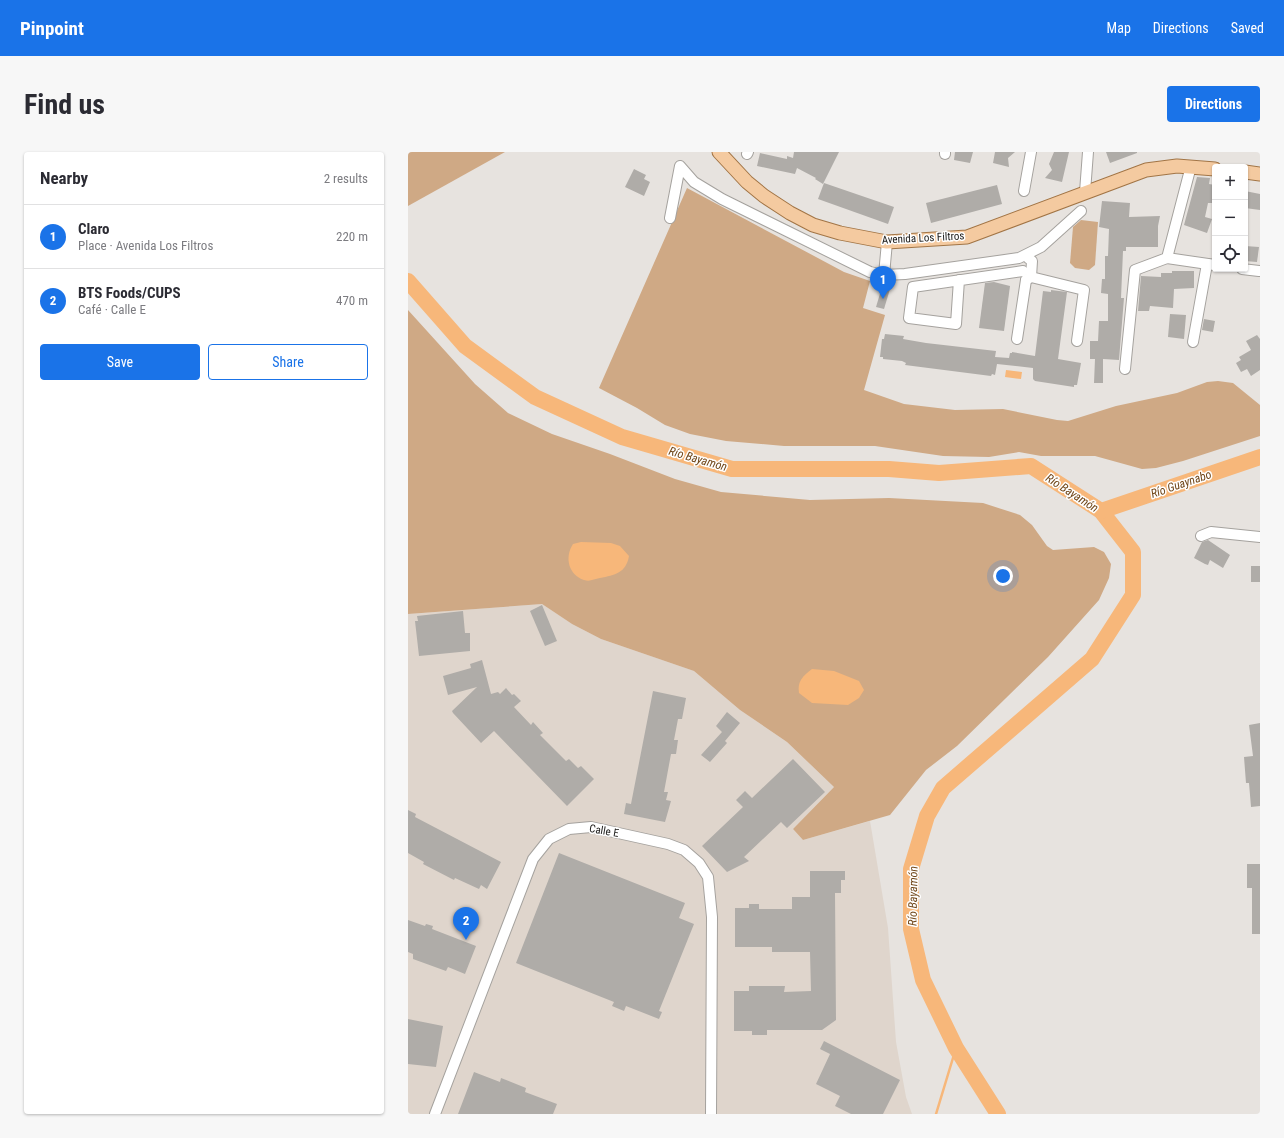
<!DOCTYPE html>
<html lang="en">
<head>
<meta charset="utf-8">
<style>
	:root { --surface:#fff; --page:#f7f7f7; --text:#2b2b33; --muted:#7c7c81; --line:#e1e1e2; --accent:#1a73e8 }
	body { margin:0; font-family:"Roboto Condensed",sans-serif; background:var(--page); color:var(--text) }
	.controls { position:absolute; right:12px; top:12px; display:grid; overflow:hidden; border-radius:4px; box-shadow:0 1px 3px #0004 }
	.controls button { width:36px; height:36px; display:grid; place-items:center; padding:0; border:0; border-bottom:1px solid var(--line); background:var(--surface); color:var(--text); font:20px sans-serif }
	.you { position:absolute; left:595px; top:424px; width:14px; height:14px; margin:-10px; border:3px solid #fff; border-radius:50%; background:#1a73e8; box-shadow:0 0 0 6px #1a73e833 }
	.badge { display:grid; place-items:center; width:26px; height:26px; border-radius:50%; background:var(--accent); color:#fff; font-size:13px; font-weight:700 }
	.pin { position:absolute; translate:-50% -33px; filter:drop-shadow(0 1px 2px #0008) }
	.pin::after { content:''; position:absolute; top:21px; width:14px; height:12px; background:inherit; clip-path:polygon(0 0,100% 0,50% 100%) }
	.list { margin:0; padding:0; list-style:none }
	h2 { display:flex; justify-content:space-between; align-items:center; height:52px; margin:0; padding:0 16px; font-size:17px }
	h2 small { font-size:13px; font-weight:400; color:var(--muted) }
	.list li { display:grid; grid-template-columns:26px 1fr auto; gap:12px; align-items:center; box-sizing:border-box; height:64px; padding:0 16px; border-top:1px solid var(--line) }
	.list b { display:block; font-size:15px; white-space:nowrap }
	.list p { margin:0; font-size:13px; white-space:nowrap; color:var(--muted) }
	.list em { font-size:13px; font-style:normal; color:var(--muted) }
	.actions { display:flex; gap:8px; padding:12px 16px }
	.actions a { flex:1; padding:9px 0; border:1px solid var(--accent); border-radius:4px; text-align:center; font-size:14px; color:var(--accent) }
	.actions .main { background:var(--accent); color:#fff }
	.icon { flex:none; width:22px; height:22px; fill:none; stroke:currentColor; stroke-width:2; stroke-linecap:round; stroke-linejoin:round }
	.map { position:relative; flex:none; width:852px; height:962px; overflow:hidden; border-radius:4px }
	header { display:flex; align-items:center; gap:24px; box-sizing:border-box; height:56px; padding:0 20px; background:var(--accent); color:#fff }
	header strong { font-size:19px }
	nav { display:flex; gap:22px; margin-inline-start:auto; font-size:14px }
	.intro { display:flex; align-items:center; justify-content:space-between; box-sizing:border-box; height:96px; padding:0 24px }
	h1 { margin:0; font-size:28px }
	.button { padding:10px 18px; border-radius:4px; background:var(--accent); color:#fff; font-size:14px; font-weight:700 }
	main { display:flex; gap:24px; padding:0 24px }
	aside { flex:1; background:var(--surface); border-radius:4px; box-shadow:0 1px 3px #0004 }
	.map>svg:first-child { display:block }
	.built { fill:#dfd5cc }
	.green { fill:#cfa985 }
	.water { fill:#f7b77a }
	.lines { fill:none; stroke-linecap:round; stroke-linejoin:round }
	.stream { stroke:#f7b77a; stroke-width:2.5 }
	.river { stroke:#f7b77a; stroke-width:16 }
	.building { fill:#afaca8 }
	.minor-casing { stroke:#a5a29e; stroke-width:12 }
	.major-casing { stroke:#a27546; stroke-width:15 }
	.minor { stroke:#fff; stroke-width:10 }
	.major { stroke:#f4caa0; stroke-width:13 }
	.labels { text-anchor:middle; dominant-baseline:central; stroke-width:3; stroke-linejoin:round; paint-order:stroke }
	.street-label { font-size:11px; fill:#181715; stroke:#fff }
	.water-label { font-size:12px; font-style:italic; fill:#704618; stroke:#fff }
</style>
</head>
<body>
<header>
<strong>Pinpoint</strong>
<nav><a>Map</a><a>Directions</a><a>Saved</a></nav>
</header>
<div class="intro"><h1>Find us</h1><a class="button">Directions</a></div>
<main>
<aside>
<h2>Nearby<small>2 results</small></h2>
<ul class="list">
<li><span class="badge">1</span><div><b>Claro</b><p>Place · Avenida Los Filtros</p></div><em>220 m</em></li>
<li><span class="badge">2</span><div><b>BTS Foods/CUPS</b><p>Café · Calle E</p></div><em>470 m</em></li>
</ul>
<div class="actions"><a class="main">Save</a><a>Share</a></div>
</aside>
<div class="map">
<svg width="852" height="962" viewBox="0 0 852 962">
	<rect width="100%" height="100%" fill="#e7e3df"/>
	<polygon class="built" points="134,452 164,472 193,487 286,519 332,558 379,590 426,635 385,677 395,688 462,669 480,776 488,890 498,945 504,962 0,962 0,462"/>
	<g class="green">
		<polygon points="0,0 97,0 0,54"/>
		<polygon points="279,36 436,120 462,129 455,156 477,163 456,238 496,252 547,258 595,257 649,268 660,269 708,254 769,241 799,230 810,229 825,231 852,253 852,284 775,309 748,316 734,317 687,304 633,304 611,300 581,305 535,304 467,294 376,294 318,289 282,282 257,273 229,256 191,236"/>
		<polygon points="673,68 690,70 687,113 681,118 667,116 662,111 665,75"/>
		<polygon points="0,158 67,232 100,261 144,282 202,302 267,327 313,340 402,348 481,346 575,351 612,363 624,373 639,394 645,398 686,395 696,400 703,412 701,426 691,448 640,505 549,594 518,618 482,663 395,688 385,677 426,635 379,590 332,558 286,519 193,487 164,472 134,452 0,462"/>
	</g>
	<g class="water">
		<polygon points="598,218 614,220 613,227 597,225"/>
		<path d="M173,390l30,1 9,3 9,10c-3,17 -14,19 -29,22 -6,1 -10,4 -16,2 -15,-5 -20,-22 -11,-36z"/>
		<path d="M404,517l22,2 25,10 5,9 -5,8 -11,7 -36,-2 -13,-10c-2,-12 4,-17 13,-24z"/>
	</g>
	<g class="lines">
		<polyline class="stream" points="528,962 548,896"/>
		<g class="river">
			<polyline points="0,129 57,194 127,245 214,285 324,317 481,317 531,321 623,314 693,359 725,400 725,443 684,507 535,636 519,664 503,717 503,777 515,828 548,896 590,962"/>
			<polyline points="693,359 852,305"/>
		</g>
	</g>
	<g class="building">
		<polygon points="386,0 431,0 415,32 407,27 408,26 389,16 387,22 349,14 352,1 379,7 379,4 385,6"/>
		<polygon points="547,0 565,0 562,11 546,8"/>
		<polygon points="587,0 607,0 600,6 601,15 585,11"/>
		<polygon points="646,0 661,0 654,30 637,26 644,18 641,12"/>
		<polygon points="698,0 729,0 729,1 702,11"/>
		<polygon points="226,17 238,23 236,27 242,30 236,44 217,35"/>
		<polygon points="789,25 802,26 801,32 807,33 807,51 800,51 797,65 804,67 799,81 776,73"/>
		<polygon points="416,31 486,55 480,72 410,47"/>
		<polygon points="589,33 594,52 523,71 518,51"/>
		<polygon points="837,39 852,42 852,58 837,56"/>
		<polygon points="694,49 722,51 721,65 752,64 750,74 750,95 718,95 718,99 715,99 713,146 716,146 711,208 695,207 695,231 686,231 687,207 682,207 682,189 690,189 691,169 700,169 700,142 693,141 694,127 697,127 697,104 700,104 701,77 691,75"/>
		<polygon points="837,94 851,95 849,110 837,109"/>
		<polygon points="764,119 786,119 786,136 766,137 765,156 742,154 741,159 730,159 733,124 753,125 753,121 764,121"/>
		<polygon points="586,130 602,134 596,179 571,176 577,131"/>
		<polygon points="474,135 482,137 476,157 468,155"/>
		<polygon points="643,138 659,140 650,207 673,211 669,233 666,233 666,235 627,229 625,227 625,216 589,212 587,223 584,222 583,224 497,213 498,211 494,209 475,207 475,205 472,205 474,187 476,187 477,182 496,184 495,187 518,191 588,199 587,205 601,206 602,201 604,201 604,200 627,204 635,139 643,140"/>
		<polygon points="762,162 778,163 776,187 760,185"/>
		<polygon points="796,167 807,169 805,180 794,178"/>
		<polygon points="849,183 852,187 852,218 843,224 839,217 833,220 828,211 833,208 831,205 843,198 838,189"/>
		<polygon points="800,388 822,403 815,416 802,408 800,413 797,412 786,406 794,390"/>
		<rect x="843" y="414" width="9" height="16"/>
		<polygon points="134,453 149,489 137,494 122,459"/>
		<polygon points="55,459 57,481 62,481 62,499 11,504 7,469 10,469 9,464"/>
		<polygon points="74,508 83,542 90,540 92,542 98,536 104,543 106,542 113,549 106,555 123,573 125,570 135,581 132,583 158,609 161,607 170,616 173,614 186,627 159,654 86,579 73,591 45,561 44,559 69,535 40,543 35,524 63,516 62,512"/>
		<polygon points="245,539 278,546 274,567 270,567 266,588 270,588 268,602 263,602 256,640 260,640 258,648 263,649 257,670 216,662 218,651 223,652"/>
		<polygon points="319,560 332,571 317,589 319,591 302,610 293,603 314,580 308,574"/>
		<polygon points="852,571 852,654 843,655 841,631 838,631 836,605 845,604 841,573"/>
		<polygon points="385,607 417,640 379,676 373,670 336,705 341,709 319,720 294,694 335,655 328,648 337,639 344,646"/>
		<polygon points="0,658 8,662 7,665 93,710 79,737 73,733 71,737 47,726 46,728 15,712 16,710 0,701"/>
		<polygon points="151,701 277,751 271,766 286,772 251,859 254,860 251,867 218,854 216,859 204,854 206,850 108,811"/>
		<polygon points="839,712 852,712 852,782 844,782 844,736 839,736"/>
		<polygon points="402,719 437,719 437,728 433,728 433,741 427,741 428,868 414,878 359,878 359,883 344,883 344,879 326,879 326,839 341,839 341,834 377,834 376,840 403,839 402,800 364,800 364,795 327,795 327,756 341,756 341,752 351,752 351,757 384,757 384,745 402,745"/>
		<polygon points="0,768 17,774 18,772 25,774 24,777 68,794 57,822 40,815 38,819 5,807 5,802 0,800"/>
		<polygon points="0,867 35,874 28,915 0,912"/>
		<polygon points="416,889 492,928 475,962 443,962 427,954 432,944 408,932 422,902 412,897"/>
		<polygon points="66,920 92,930 93,926 118,936 117,940 149,952 145,962 50,962"/>
	</g>
	<g class="lines">
		<g class="minor-casing">
			<g id="minor">
				<polyline points="339,2 340,0"/>
				<polyline points="537,2 537,0"/>
				<polyline points="616,39 623,0"/>
				<polyline points="677,40 680,0"/>
				<polyline points="262,66 272,14 286,30 314,47 462,120 476,123 497,122 611,106 633,95 673,59"/>
				<polyline points="759,106 807,113"/>
				<polyline points="834,117 851,119"/>
				<polyline points="476,123 479,90"/>
				<polyline points="623,125 676,138 669,189"/>
				<polyline points="551,128 548,172 501,166 505,135 615,119"/>
				<polyline points="618,128 623,125 624,109 620,106"/>
				<polyline points="609,187 618,128"/>
				<polyline points="785,190 799,112"/>
				<polyline points="717,217 727,118 759,106 783,14"/>
				<polyline points="793,384 803,380 852,385"/>
				<polyline points="27,962 125,707 141,687 161,677 183,675 260,692 276,698 291,711 300,725 304,765 303,962"/>
			</g>
		</g>
		<g class="major-casing">
			<g id="major">
				<polyline points="311,0 339,30 356,44 382,61 405,73 432,81 479,90 559,85 738,18 769,14 807,17"/>
				<polyline points="837,20 852,22"/>
			</g>
		</g>
		<use href="#minor" class="minor"/>
		<use href="#major" class="major"/>
	</g>
	<g class="labels">
		<g class="street-label">
			<text transform="translate(515 86) rotate(-3)">Avenida Los Filtros</text>
			<text transform="translate(196 679) rotate(10)">Calle E</text>
		</g>
		<g class="water-label">
			<text transform="translate(290 307) rotate(16)">Río Bayamón</text>
			<text transform="translate(773 332) rotate(-19)">Río Guaynabo</text>
			<text transform="translate(664 341) rotate(33)">Río Bayamón</text>
			<text transform="translate(505 744) rotate(-89)">Río Bayamón</text>
		</g>
	</g>
</svg>
<div class="controls">
<button>+</button>
<button>−</button>
<button><svg class="icon" aria-label="locate" viewBox="0 0 24 24"><circle cx="12" cy="12" r="6"/><path d="M12 2v4M12 18v4M2 12h4M18 12h4"/></svg></button>
</div>
<div class="you"></div>
<div class="pin badge" style="left:475px;top:147px">1</div>
<div class="pin badge" style="left:58px;top:788px">2</div>
</div>
</main>
</body>
</html>
